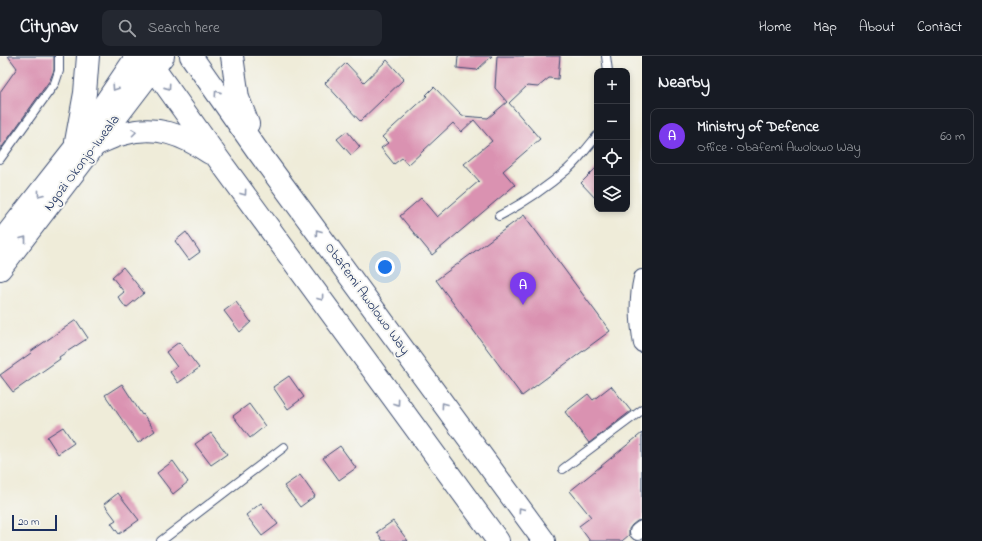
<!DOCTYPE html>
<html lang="en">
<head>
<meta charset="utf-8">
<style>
	:root { --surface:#171b24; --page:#242831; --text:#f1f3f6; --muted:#9ea1a6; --line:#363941; --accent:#7c3aed }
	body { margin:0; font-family:"Indie Flower",sans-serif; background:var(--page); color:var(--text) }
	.controls { position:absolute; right:12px; top:12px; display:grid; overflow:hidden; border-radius:8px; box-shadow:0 2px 6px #0003 }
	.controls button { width:36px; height:36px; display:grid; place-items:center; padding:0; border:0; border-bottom:1px solid var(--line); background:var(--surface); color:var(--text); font:20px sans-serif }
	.scale { position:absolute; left:12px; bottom:10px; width:45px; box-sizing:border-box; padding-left:4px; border:2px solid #1b2f5e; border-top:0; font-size:11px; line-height:14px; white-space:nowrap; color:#1b2f5e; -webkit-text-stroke:3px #f6f6f2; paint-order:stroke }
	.you { position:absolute; left:385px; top:211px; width:14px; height:14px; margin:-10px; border:3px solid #fff; border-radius:50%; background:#1a73e8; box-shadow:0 0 0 6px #1a73e833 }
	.badge { display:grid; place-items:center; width:26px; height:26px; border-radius:50%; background:var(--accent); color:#fff; font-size:13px; font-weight:700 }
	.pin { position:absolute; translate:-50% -33px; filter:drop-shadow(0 1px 2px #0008) }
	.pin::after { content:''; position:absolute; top:21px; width:14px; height:12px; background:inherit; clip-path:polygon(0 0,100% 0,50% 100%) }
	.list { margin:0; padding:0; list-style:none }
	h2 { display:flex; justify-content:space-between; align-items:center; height:52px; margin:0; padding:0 16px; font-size:17px }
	h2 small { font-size:13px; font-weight:400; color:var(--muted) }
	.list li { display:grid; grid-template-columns:26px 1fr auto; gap:12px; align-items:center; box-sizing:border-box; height:56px; margin:0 8px 8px; padding:0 8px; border:1px solid var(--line); border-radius:8px }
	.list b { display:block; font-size:15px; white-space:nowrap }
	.list p { margin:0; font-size:13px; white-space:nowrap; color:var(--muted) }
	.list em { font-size:13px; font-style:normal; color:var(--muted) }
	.icon { flex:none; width:22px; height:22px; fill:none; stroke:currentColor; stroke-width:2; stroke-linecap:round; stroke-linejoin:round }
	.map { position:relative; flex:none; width:642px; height:485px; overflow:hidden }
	header { display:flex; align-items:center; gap:24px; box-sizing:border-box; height:56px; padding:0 20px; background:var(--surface); border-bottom:1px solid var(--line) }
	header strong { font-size:19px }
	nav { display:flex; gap:22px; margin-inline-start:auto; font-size:14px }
	.search { width:280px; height:36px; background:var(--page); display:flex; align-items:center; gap:10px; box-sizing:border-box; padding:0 14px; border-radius:8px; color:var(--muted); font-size:15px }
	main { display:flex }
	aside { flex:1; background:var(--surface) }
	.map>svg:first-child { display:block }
	.building { fill:#da92b1 }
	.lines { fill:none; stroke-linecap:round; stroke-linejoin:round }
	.lane-casing { stroke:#3b4b70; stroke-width:10 }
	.street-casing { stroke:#3b4b70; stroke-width:18 }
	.secondary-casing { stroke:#3b4b70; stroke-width:24 }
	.lane { stroke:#fff; stroke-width:8 }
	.street { stroke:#fff; stroke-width:16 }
	.secondary { stroke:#fff; stroke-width:22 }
	.oneway { stroke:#8d97ae }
	.labels { text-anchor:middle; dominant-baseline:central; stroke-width:4; stroke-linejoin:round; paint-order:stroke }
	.street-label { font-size:14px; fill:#1b2f5e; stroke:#f6f6f2 }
</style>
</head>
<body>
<header>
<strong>Citynav</strong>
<div class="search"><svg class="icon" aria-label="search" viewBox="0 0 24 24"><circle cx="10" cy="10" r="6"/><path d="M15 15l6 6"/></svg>Search here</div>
<nav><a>Home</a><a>Map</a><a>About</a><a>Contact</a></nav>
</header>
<main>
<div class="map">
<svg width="642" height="485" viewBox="0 0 642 485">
	<rect width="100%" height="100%" fill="#f6f6f2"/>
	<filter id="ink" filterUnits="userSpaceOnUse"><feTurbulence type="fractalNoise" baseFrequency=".025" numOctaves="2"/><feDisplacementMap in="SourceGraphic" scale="8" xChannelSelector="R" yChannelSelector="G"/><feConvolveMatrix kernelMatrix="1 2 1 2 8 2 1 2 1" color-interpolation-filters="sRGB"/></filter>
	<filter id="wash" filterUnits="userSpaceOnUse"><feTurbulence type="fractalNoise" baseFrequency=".012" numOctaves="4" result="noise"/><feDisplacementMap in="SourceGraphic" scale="16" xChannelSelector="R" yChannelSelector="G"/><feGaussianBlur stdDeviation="0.9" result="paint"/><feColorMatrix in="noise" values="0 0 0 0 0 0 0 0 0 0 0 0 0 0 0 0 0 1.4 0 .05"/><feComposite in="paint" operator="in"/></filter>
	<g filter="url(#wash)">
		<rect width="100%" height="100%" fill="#efecd9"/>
		<g id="blocks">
			<g class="building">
				<polygon points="8,0 54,0 54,14 50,24 0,94 0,36 17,12"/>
				<polygon points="458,0 492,0 477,14 457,12"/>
				<polygon points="497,0 560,0 558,23 549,22 538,31 527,30 509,47 540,83 503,115 515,129 432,199 400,160 421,142 437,161 479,125 464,108 492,85 474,64 461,76 453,67 408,109 402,102 394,108 381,92 388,87 382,81 427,40 426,39 434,31 462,60 488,62 507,46 495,32"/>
				<polygon points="387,4 404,23 360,65 325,27 346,7 364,26"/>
				<polygon points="347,75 360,91 351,99 337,83"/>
				<polygon points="597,111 597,144 581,127"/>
				<polygon points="524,159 610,275 522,340 436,224"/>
				<polygon points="186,176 200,196 189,204 175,185"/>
				<polygon points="123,211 144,237 126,252 118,241 124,236 112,221"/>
				<polygon points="236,246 251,266 240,276 224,255"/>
				<polygon points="76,264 88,282 59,301 60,303 13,336 0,319 31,297 30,296"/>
				<polygon points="179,286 199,312 178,327 170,316 177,311 166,296"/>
				<polygon points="289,320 304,341 288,353 273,331"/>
				<polygon points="122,328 142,359 143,358 155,375 138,387 105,339"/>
				<polygon points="611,330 631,355 589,387 565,356 588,338 593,344"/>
				<polygon points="249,348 265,370 250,382 233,360"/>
				<polygon points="63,371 74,387 58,398 47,381"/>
				<polygon points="211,377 227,398 211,409 195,388"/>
				<polygon points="642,377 642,464 637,465 632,469 629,473 629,479 622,485 590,485 579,470 591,461 570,435"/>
				<polygon points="340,390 356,412 339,424 323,402"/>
				<polygon points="173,405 188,426 173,438 157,417"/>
				<polygon points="300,419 315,440 300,451 284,430"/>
				<polygon points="118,437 139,464 119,478 111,467 116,464 104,448"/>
				<polygon points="261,447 278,468 262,480 246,459"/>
				<polygon points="393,465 408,485 383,485 377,476"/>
			</g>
		</g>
	</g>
	<g filter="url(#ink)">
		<use href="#blocks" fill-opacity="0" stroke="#3b4b70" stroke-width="1"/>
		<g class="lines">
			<g class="lane-casing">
				<g id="lane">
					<polyline points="606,0 608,15"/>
					<polyline points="0,103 55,27 59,15 59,0"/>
					<path d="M499,160c25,-13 48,-29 69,-47 11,-10 20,-22 29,-33"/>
					<polyline points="563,413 642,354"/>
					<polyline points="161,485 284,391"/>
				</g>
			</g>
			<g class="street-casing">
				<g id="street">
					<path d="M642,222c-5,21 -4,44 0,66"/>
					<polyline points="638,476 642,473"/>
				</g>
			</g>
			<g class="secondary-casing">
				<g id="secondary">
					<polyline points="145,0 217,101 498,485"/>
					<polyline points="191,0 257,94 544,485"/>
					<polyline points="232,0 238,42 248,68"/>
					<polyline points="76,86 85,37 88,0"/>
					<path d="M97,88c9,-4 17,-8 26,-10 33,-10 60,1 87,19"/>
					<polyline points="0,187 74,93 137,0"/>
					<polyline points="0,213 163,0"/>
				</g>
			</g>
			<use href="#lane" class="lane"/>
			<use href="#street" class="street"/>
			<use href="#secondary" class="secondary"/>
		</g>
		<defs><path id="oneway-chevron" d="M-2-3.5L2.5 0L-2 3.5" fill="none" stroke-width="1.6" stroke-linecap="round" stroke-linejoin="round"/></defs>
		<g class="oneway">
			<use href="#oneway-chevron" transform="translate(168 31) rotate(55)"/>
			<use href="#oneway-chevron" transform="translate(115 32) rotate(124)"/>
			<use href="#oneway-chevron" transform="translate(217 37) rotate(-125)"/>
			<use href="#oneway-chevron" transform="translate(134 76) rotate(-7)"/>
			<use href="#oneway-chevron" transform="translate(244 137) rotate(54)"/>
			<use href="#oneway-chevron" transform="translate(40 138) rotate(128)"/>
			<use href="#oneway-chevron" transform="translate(318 176) rotate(-126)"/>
			<use href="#oneway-chevron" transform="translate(24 183) rotate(-52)"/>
			<use href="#oneway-chevron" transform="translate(321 242) rotate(54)"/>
			<use href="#oneway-chevron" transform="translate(397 347) rotate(54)"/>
			<use href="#oneway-chevron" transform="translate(444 349) rotate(-126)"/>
			<use href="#oneway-chevron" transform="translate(521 454) rotate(-126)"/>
		</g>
	</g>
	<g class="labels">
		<g class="street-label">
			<text transform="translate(82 107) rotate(-53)">Ngozi Okonjo-Iweala</text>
			<text transform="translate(367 243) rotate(54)">Obafemi Awolowo Way</text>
		</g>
	</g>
</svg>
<div class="controls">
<button>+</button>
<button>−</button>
<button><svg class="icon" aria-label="locate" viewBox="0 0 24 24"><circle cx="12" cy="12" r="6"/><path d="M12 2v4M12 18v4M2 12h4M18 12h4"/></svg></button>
<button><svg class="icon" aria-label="layers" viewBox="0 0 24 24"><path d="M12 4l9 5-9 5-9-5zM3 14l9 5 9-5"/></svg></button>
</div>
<div class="scale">20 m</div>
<div class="you"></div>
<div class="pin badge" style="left:523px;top:249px">A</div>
</div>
<aside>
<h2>Nearby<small></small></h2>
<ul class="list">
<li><span class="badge">A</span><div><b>Ministry of Defence</b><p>Office · Obafemi Awolowo Way</p></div><em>60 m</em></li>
</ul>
</aside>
</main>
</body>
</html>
